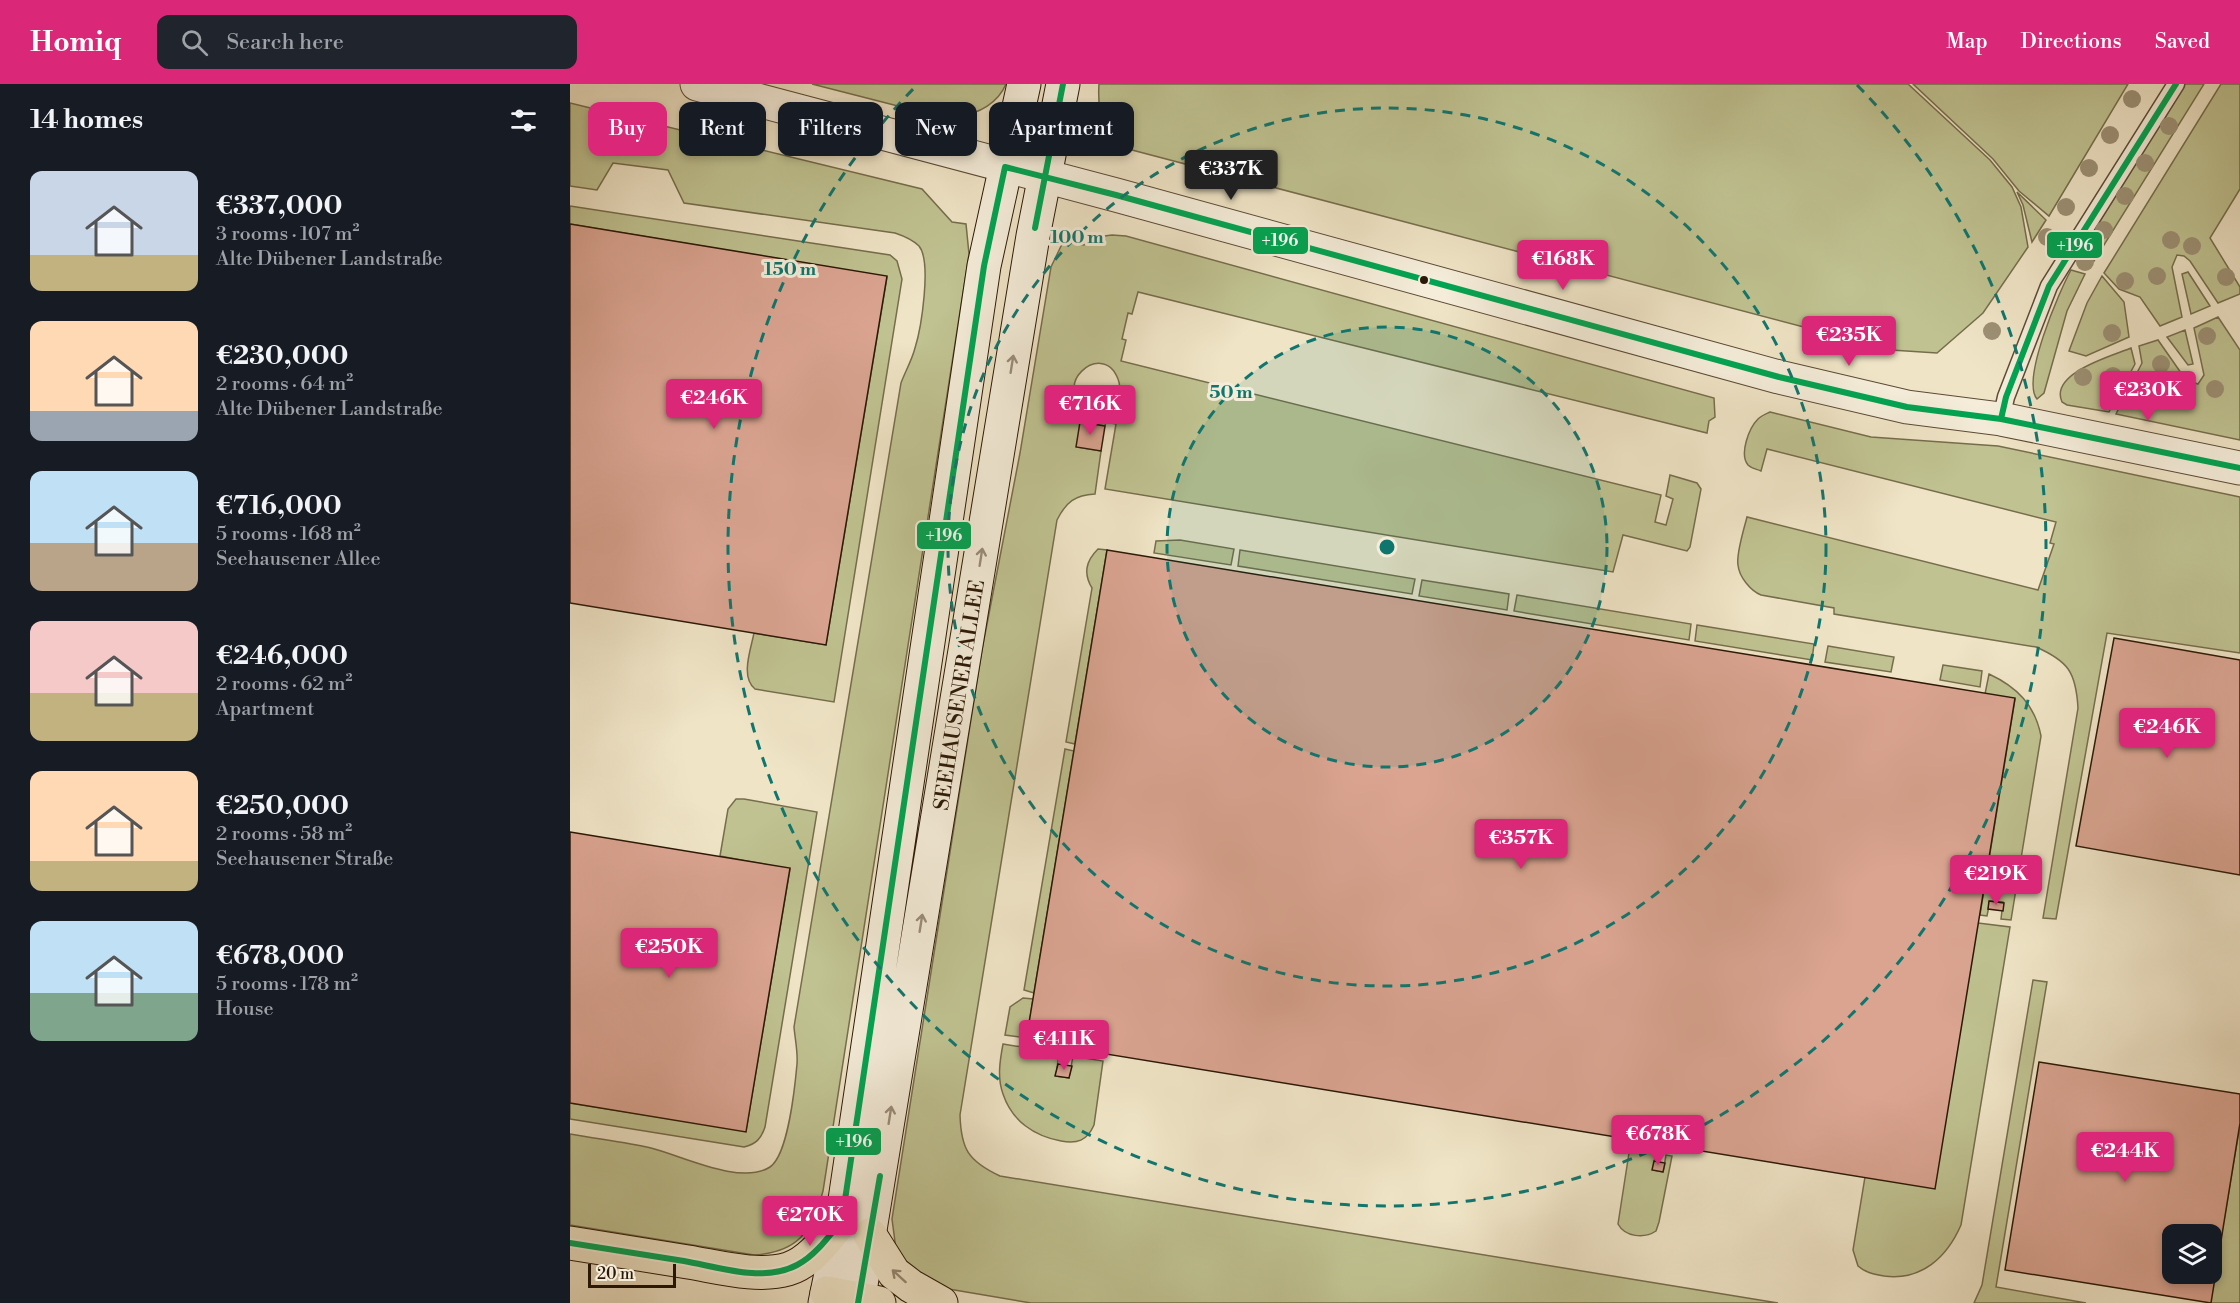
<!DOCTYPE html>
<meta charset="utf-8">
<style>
body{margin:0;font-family:"Libre Bodoni",serif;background:#20242c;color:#f1f3f6;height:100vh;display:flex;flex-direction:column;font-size:22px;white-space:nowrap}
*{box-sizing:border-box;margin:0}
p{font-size:20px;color:#9ea1a6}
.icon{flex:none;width:33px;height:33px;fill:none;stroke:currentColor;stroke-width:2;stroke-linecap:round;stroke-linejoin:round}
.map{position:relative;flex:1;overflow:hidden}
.side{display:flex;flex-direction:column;background:#171b24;width:570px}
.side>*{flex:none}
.guide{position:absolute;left:18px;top:18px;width:570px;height:54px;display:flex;gap:12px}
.tools{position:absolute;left:1592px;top:1140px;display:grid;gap:12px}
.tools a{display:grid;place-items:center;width:60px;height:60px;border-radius:12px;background:#171b24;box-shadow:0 3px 9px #0003;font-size:30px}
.scale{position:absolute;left:18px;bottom:15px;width:88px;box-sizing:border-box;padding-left:6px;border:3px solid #2b1806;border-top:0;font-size:16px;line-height:21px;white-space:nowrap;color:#2b1806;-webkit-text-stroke:4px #f5edda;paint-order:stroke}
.price{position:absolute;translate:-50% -51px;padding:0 14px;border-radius:6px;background:#db2777;color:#fff;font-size:20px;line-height:39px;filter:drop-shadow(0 2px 3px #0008)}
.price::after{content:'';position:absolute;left:50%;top:36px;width:18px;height:14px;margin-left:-9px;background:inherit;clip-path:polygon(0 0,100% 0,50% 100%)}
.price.on{background:#222;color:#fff}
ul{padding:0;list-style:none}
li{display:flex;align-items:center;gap:18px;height:150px;padding:0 30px}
li span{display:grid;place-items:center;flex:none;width:168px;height:120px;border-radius:12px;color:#555}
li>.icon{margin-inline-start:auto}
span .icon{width:72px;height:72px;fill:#fffc;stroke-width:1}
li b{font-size:26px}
h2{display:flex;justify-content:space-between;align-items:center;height:72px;padding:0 30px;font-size:26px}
.pill{padding:0 21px;border-radius:12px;background:#171b24;box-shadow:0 3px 9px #0003;font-size:21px;line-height:54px}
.pill.on{background:#db2777;color:#fff}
header{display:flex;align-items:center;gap:36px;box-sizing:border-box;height:84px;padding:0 30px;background:#db2777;color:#fff}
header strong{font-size:28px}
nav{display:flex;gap:33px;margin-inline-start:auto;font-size:21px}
.search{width:420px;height:54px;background:#20242c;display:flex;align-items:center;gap:15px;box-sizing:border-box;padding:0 21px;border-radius:12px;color:#9ea1a6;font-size:22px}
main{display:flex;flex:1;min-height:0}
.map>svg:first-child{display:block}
.green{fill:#c0c291;stroke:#766d4c;stroke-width:1.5}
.building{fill:#daa491;stroke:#2b1806;stroke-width:1.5;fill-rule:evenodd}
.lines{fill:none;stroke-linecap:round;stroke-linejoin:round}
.service-casing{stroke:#5c4b36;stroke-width:19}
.tertiary-casing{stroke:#5c4b36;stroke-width:35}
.secondary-casing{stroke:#2b1806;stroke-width:35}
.trunk-casing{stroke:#2b1806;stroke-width:35}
.service{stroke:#f5edda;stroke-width:16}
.tertiary{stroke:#f5edda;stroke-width:33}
.secondary{stroke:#f5edda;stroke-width:33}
.trunk{stroke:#efe4c6;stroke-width:33}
.bus-1-casing{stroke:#f5edda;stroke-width:10}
.bus-1{stroke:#00a452;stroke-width:6}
.tree{fill:#9c9074}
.oneway{stroke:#9a8d7b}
.oneway2{stroke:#978870}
.ring{fill:none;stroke:#0f766e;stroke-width:3;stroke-dasharray:10 8}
.bus-dot{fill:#2b1806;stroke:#f5edda;stroke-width:2}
.labels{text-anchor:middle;stroke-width:6;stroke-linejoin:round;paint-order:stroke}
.street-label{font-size:21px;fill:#2b1806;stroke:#f5edda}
.centre{fill:#0f766e;stroke:#f5edda;stroke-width:3}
.ring-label{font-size:18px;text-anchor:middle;font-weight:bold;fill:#0f766e;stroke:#f5edda;stroke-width:6;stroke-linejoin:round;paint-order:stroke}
.line-badge{stroke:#f5edda;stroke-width:2}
.badge-label{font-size:16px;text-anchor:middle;font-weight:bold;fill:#fff}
</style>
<header>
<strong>Homiq</strong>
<div class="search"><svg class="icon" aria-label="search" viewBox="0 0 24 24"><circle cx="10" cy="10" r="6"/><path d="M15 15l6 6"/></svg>Search here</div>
<nav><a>Map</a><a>Directions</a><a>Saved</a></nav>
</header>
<main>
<section class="side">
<h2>14 homes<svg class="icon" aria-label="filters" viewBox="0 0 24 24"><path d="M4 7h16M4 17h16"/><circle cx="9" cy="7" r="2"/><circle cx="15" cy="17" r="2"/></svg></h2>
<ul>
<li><span style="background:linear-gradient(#c9d6e8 70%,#c2b280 0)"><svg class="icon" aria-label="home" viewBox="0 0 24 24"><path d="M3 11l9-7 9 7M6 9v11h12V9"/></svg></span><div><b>€337,000</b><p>3 rooms · 107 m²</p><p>Alte Dübener Landstraße</p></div></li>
<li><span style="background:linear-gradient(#ffd9b3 75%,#9aa5b1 0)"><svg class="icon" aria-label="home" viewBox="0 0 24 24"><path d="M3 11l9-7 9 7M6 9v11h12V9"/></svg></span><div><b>€230,000</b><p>2 rooms · 64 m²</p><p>Alte Dübener Landstraße</p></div></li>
<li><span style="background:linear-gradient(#bfe0f5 60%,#b9a48a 0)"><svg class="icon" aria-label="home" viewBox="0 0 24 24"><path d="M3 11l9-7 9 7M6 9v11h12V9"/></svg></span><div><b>€716,000</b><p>5 rooms · 168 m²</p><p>Seehausener Allee</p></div></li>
<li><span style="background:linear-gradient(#f6c9c9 60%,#c2b280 0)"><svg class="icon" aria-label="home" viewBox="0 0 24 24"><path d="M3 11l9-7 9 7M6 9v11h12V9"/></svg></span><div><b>€246,000</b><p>2 rooms · 62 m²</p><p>Apartment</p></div></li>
<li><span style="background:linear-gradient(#ffd9b3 75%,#c2b280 0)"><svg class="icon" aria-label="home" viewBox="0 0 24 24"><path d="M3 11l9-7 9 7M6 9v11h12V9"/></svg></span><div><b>€250,000</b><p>2 rooms · 58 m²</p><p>Seehausener Straße</p></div></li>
<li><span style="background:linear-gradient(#bfe0f5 60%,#7fa58c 0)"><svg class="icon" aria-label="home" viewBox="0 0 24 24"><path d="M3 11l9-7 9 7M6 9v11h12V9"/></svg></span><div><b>€678,000</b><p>5 rooms · 178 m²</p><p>House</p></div></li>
</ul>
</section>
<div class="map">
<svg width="1670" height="1219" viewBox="0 0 1670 1219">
<rect width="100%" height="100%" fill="#efe4c6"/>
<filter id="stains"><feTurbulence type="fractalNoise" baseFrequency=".00333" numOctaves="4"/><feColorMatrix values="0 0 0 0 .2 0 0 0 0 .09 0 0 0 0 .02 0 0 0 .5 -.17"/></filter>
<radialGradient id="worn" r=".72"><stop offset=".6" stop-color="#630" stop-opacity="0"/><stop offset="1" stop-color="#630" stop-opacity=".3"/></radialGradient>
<path class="green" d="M242,0H436C428,19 409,30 388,32C367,35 344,26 324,21C297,14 269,7 242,0Z
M529,0H1338L1420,76L1442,103L1451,123L1458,163L1413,229L1367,269L1321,266L562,66C533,48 527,33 529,0Z
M1343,0H1558L1479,132L1449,107L1423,75Z
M1615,0H1634L1524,177L1513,164Z
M1651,0H1670V105L1640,154L1670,203V210L1648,219L1620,177L1614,172L1607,171L1602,183L1612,233L1590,242L1570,213L1549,205L1534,189Z
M0,19L352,105L382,138L396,140L399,170L253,1107C242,1148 228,1168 184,1171L0,1141V1050C27,1055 54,1058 81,1064C110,1071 171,1102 200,1083C218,1071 225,1002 227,980C228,968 225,955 224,943L331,299C335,288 342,276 345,264C351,245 362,178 349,162C342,155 334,152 325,149L114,119L98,86L43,79L27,106L0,102Z
M1447,108L1476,136L1462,158L1453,121Z
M0,122L320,171L327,177L332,195L264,618L185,605C170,593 181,565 184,549L256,561L317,193L0,140Z
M542,151L556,152L1144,314L1145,333L1139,337L1137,349L568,208L562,230L558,229L552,255L556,256L551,277L1091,411L1085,438L1096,441L1103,415L1096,412L1100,391L1127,399L1131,405L1120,463L1117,467L1053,451L1043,488L535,405L546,340L536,338L535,342L524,340L527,324C541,322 554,310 548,295C532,253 475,307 523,324L520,340L507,363L531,367L525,410C505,411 496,418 487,436L390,1031C391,1065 398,1077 430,1092L1208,1219H461L355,1201L327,1173L322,1135L412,566L450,369L481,183L493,158L514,161L527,153Z
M1501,186L1515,190L1497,227L1474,309L1467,315C1451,296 1489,208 1501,186Z
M1618,188L1640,222L1621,230L1612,190Z
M1532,192L1554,218L1559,253L1516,272L1499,267L1517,219Z
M1648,233L1670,266V356L1546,330L1572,279L1569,262L1588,256L1616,296L1628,300L1634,291L1624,244Z
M1615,246L1623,280L1618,281L1597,253Z
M1561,264L1565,280L1539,328L1497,321L1492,318C1479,289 1542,272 1561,264Z
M1200,328L1301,353L1428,362L1670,413V569L1537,549L1486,835L1473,834L1508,624C1506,588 1498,577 1466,563L1264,530V524L1191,511C1181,507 1169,493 1168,481C1166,470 1174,445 1177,433L1468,506L1484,460L1480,459L1486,438L1197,365L1191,387C1187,385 1182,385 1178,381C1169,370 1179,344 1188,335C1191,332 1196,330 1200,328Z
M610,456L664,465L661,481L584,469L586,457Z
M528,465L537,466L505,660L496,658L522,504C513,489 516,477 528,465Z
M670,466L845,495L842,510L668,482Z
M852,496L939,510L937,526L849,512Z
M947,511L1121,540L1119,556L944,527Z
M1127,541L1244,560L1242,576L1125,557Z
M1258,562L1324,573L1321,588L1255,578Z
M1373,581L1412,587L1410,603L1370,596Z
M1419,590C1447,603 1465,621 1471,652L1441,836L1431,835L1433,818L1420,817L1417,832L1410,831L1445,615L1415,610Z
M495,665L504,667L464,909L454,906Z
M166,715H174L247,728L195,1043C191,1055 186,1060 174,1063L0,1035V1019L176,1047L220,785L150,772L158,725Z
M1408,839L1440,843L1391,1141C1377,1173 1352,1197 1314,1192C1304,1190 1296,1189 1288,1182L1283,1166L1295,1093Z
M1463,896L1477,898L1426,1203L1516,1219H1404L1412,1201Z
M453,914L463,915L457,954L435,951L440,923Z
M433,960L489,969L486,992L499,994L503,972L533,977L524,1041C517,1057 507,1060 491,1057C464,1052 442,1037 433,1010C427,994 430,976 433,960Z
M1670,1041V1219H1640Z
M1061,1056L1087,1060L1083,1086L1093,1088L1096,1071L1102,1072L1089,1138L1086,1147C1074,1155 1055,1153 1048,1140Z"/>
<path class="building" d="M0,140L317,192L256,561L0,519Z
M510,338L535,342L531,367L506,363Z
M537,466L1445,614L1365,1105L456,957Z
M1544,554L1670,576V791L1506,762Z
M0,748L220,784L176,1048L0,1019Z
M1419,817L1434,819L1433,827L1418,825Z
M1469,978L1670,1010V1039L1641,1219L1435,1186ZM1602,1150H1641V1190H1602Z
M488,980L502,982L499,994L485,992Z
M1084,1077L1095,1079L1093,1088L1082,1086Z"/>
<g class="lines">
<g class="service-casing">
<path id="service" d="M1431,335L1436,313L1479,202L1606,0"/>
</g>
<g class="tertiary-casing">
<path id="tertiary" d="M127,0L546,111L1209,293L1337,323L1431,335L1670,384"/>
</g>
<g class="secondary-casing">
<path id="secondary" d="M255,1219L272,1136L414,182L454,0
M288,1219L463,152L493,0"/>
</g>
<g class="trunk-casing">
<path id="trunk" d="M300,1151L324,1189L341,1202L371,1219
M0,1159C39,1165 79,1172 118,1178C149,1183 187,1194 218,1185C241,1178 257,1154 272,1136
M257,1209L309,1219"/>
</g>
<use href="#service" class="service"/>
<use href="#tertiary" class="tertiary"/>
<use href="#secondary" class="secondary"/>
<use href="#trunk" class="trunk"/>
<g class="bus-1-casing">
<path id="bus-1" d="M465,144L493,0
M1431,335L1436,313L1479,202L1606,0
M0,1159C38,1165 76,1171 114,1177C148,1183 193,1199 227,1181C246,1171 259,1152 272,1136L414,182L435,83L546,111L1209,293L1337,323L1431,335L1670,384
M288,1219L310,1092"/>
</g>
<use href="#bus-1" class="bus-1"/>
</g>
<g class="tree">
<circle cx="1562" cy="15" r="9"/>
<circle cx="1599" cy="42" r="9"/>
<circle cx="1540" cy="51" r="9"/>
<circle cx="1575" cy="79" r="9"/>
<circle cx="1519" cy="84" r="9"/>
<circle cx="1555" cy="112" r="9"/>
<circle cx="1496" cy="123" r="9"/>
<circle cx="1534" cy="146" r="9"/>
<circle cx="1477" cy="153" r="9"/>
<circle cx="1601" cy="156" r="9"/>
<circle cx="1622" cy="162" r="9"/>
<circle cx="1515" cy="178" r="9"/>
<circle cx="1587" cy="192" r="9"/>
<circle cx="1656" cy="193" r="9"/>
<circle cx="1555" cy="197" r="9"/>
<circle cx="1422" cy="247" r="9"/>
<circle cx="1542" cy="249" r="9"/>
<circle cx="1637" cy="252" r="9"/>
<circle cx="1591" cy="280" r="9"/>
<circle cx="1543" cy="292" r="9"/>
<circle cx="1513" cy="293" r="9"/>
<circle cx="1645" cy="305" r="9"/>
<circle cx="1613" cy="310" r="9"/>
</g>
<defs><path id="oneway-shaft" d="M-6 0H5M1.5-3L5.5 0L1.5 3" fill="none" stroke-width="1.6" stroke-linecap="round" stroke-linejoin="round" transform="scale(1.5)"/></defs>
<g class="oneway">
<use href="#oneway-shaft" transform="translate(442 280) rotate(-81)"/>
<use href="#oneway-shaft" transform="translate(411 473) rotate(-81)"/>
<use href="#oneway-shaft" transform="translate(351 839) rotate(-81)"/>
<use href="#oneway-shaft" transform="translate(320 1031) rotate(-81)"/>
</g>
<use class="oneway2" href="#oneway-shaft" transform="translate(329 1192) rotate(-138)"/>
<circle cx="817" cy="463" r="220" fill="#0f766e" fill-opacity=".12"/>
<g class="ring">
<circle cx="817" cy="463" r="220"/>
<circle cx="817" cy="463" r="439"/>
<path d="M1287 1A659 659 0 1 1 347 1"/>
</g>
<circle class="bus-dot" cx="854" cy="196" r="5"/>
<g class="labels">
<g class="street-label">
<text transform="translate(389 611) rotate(-81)" y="7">SEEHAUSENER ALLEE</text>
</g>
</g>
<circle cx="817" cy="463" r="9" class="centre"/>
<g class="ring-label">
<text x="507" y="159">100 m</text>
<text x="220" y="191">150 m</text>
<text x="661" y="314">50 m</text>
</g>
<g class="line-badge">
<rect x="682" y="142" width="57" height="29" rx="6" fill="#00a452"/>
<rect x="1476" y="147" width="57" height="28" rx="6" fill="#00a452"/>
<rect x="346" y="437" width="56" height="29" rx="6" fill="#00a452"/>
<rect x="255" y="1043" width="57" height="29" rx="6" fill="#00a452"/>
</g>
<g class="badge-label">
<text x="710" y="162">+196</text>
<text x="1505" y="167">+196</text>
<text x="374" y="457">+196</text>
<text x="284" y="1063">+196</text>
</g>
<rect width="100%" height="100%" filter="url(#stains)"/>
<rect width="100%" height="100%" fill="url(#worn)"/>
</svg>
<div class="tools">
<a><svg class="icon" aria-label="layers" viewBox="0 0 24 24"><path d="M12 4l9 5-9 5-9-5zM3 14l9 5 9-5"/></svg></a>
</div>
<div class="scale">20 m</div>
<b class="price on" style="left:661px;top:117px">€337K</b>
<b class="price" style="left:993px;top:207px">€168K</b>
<b class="price" style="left:1279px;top:283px">€235K</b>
<b class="price" style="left:1578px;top:338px">€230K</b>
<b class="price" style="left:144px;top:346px">€246K</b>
<b class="price" style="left:520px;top:352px">€716K</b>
<b class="price" style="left:1597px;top:675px">€246K</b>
<b class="price" style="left:951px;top:786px">€357K</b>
<b class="price" style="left:1426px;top:822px">€219K</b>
<b class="price" style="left:99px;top:895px">€250K</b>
<b class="price" style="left:494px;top:987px">€411K</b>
<b class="price" style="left:1088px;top:1082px">€678K</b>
<b class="price" style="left:1555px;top:1099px">€244K</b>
<b class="price" style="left:240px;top:1163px">€270K</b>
<div class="guide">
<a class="pill on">Buy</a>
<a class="pill">Rent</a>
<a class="pill">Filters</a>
<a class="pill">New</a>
<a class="pill">Apartment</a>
</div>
</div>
</main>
